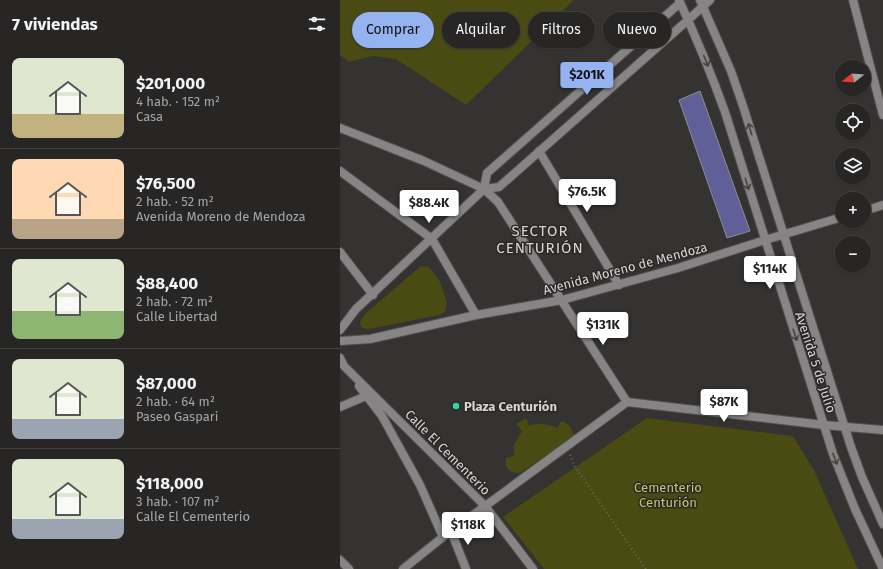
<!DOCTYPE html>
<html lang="es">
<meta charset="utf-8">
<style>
body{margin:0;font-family:"Fira Sans",sans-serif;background:#333232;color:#f1f3f6;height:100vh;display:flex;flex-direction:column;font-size:15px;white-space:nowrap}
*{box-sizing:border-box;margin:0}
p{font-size:13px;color:#a4a5a7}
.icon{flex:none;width:22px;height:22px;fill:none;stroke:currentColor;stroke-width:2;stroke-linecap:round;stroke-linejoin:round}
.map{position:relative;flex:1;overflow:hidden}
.sheet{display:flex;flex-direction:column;background:#272625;width:340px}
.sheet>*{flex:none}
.top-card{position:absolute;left:12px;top:12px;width:380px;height:36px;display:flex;gap:8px}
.needle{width:26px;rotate:253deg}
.buttons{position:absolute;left:495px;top:60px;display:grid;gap:8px}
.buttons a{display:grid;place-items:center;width:36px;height:36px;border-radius:50%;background:#272625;box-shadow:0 1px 3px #0004,0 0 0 1px #434342;font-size:20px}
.price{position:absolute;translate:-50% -34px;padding:0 9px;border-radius:4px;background:#fff;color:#222;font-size:13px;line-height:26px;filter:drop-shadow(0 1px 2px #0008)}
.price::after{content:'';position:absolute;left:50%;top:24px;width:12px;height:9px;margin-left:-6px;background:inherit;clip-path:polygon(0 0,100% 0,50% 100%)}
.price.active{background:#95b2f1;color:#111}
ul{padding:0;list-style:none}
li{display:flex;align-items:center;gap:12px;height:100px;padding:0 12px}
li+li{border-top:1px solid #434342}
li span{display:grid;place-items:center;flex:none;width:112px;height:80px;border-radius:8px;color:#555}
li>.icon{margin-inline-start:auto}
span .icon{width:48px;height:48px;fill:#fffc;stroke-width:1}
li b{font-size:17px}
h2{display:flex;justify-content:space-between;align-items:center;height:48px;padding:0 12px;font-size:17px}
.chip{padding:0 14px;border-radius:18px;background:#272625;box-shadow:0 1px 3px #0004,0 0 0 1px #434342;font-size:14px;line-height:36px}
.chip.active{background:#95b2f1;color:#111}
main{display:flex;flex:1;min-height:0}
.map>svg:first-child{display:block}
.green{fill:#494b12}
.building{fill:#606099;stroke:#8d8d90}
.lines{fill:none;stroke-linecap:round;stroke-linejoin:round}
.minor-casing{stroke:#51504e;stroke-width:10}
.tertiary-casing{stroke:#51504e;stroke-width:10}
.path{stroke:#6b6a69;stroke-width:2;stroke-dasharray:1 3;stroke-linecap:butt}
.minor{stroke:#868484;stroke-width:8}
.tertiary{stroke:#868484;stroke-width:8}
.oneway{stroke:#464443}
.poi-dot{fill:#33d4a8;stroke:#2a2927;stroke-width:1.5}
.labels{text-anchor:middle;stroke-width:3;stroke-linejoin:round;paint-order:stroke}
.street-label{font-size:13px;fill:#d6d5d4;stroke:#2a2927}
.poi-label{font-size:13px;font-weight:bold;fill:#d6d5d4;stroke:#2a2927;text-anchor:start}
.park-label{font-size:13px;fill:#c1c667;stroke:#2a2927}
.quarter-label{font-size:15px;letter-spacing:1px;fill:#d6d5d4;stroke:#2a2927}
</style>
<main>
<section class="sheet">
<h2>7 viviendas<svg class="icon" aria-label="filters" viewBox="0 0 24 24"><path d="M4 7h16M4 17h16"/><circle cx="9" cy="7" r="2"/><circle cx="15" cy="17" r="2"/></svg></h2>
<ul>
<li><span style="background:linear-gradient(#dfe7d0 70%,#c2b280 0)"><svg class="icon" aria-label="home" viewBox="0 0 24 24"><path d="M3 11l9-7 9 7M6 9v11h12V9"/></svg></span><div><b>$201,000</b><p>4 hab. · 152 m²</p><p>Casa</p></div></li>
<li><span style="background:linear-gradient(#ffd9b3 75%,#b9a48a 0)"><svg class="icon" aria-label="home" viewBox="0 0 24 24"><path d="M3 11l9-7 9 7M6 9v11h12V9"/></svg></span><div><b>$76,500</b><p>2 hab. · 52 m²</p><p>Avenida Moreno de Mendoza</p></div></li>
<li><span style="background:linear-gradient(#dfe7d0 65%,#8fb573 0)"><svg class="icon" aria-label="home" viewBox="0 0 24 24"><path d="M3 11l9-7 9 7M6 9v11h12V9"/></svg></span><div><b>$88,400</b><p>2 hab. · 72 m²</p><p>Calle Libertad</p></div></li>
<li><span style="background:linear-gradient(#dfe7d0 75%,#9aa5b1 0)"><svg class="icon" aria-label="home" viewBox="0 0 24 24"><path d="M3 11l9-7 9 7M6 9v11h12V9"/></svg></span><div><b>$87,000</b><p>2 hab. · 64 m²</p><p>Paseo Gaspari</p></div></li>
<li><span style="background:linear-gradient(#dfe7d0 75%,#9aa5b1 0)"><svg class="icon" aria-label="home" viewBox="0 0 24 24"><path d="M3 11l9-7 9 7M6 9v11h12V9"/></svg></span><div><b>$118,000</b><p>3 hab. · 107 m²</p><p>Calle El Cementerio</p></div></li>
</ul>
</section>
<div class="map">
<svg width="543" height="569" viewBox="0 0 543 569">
<rect width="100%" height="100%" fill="#343331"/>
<path class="green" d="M0,0H234L126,105L56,59L33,56L9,62L0,55Z
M81,266L88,267L92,270L100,282L107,302L105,312L99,315L40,327L27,329L21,327L20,321L25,314Z
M186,418L189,426C198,422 208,424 217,428L221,421C230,423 231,428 234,436L180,473C170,474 164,468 166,458L174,456V445L182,431L176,424Z
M307,418L453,436L474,470L518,569H204L163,517Z"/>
<path class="building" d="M360,91L410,231L387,238L339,100Z"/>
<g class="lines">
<g class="minor-casing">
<path id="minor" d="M513,0L543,115
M0,128L84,161L144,189L158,202L287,402
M199,151L279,285
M0,171L92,239L136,315
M144,189L147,173L340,3
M144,189L159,187L348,20
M524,211L543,205
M0,252L33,295
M0,330L16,309L144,189
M0,341L30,339L136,315L222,300L338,268L425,240L502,217
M0,358L4,366L145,506L193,569
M19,386L42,416L80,485L103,537
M287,402L484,425L543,430
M0,407L26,396
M111,531L126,569
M0,560L9,569
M63,569L103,537L287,402"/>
</g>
<g class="tertiary-casing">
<path id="tertiary" d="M339,0C356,37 371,73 385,112L493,454L515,509L543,569
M360,0L391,71L403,106L511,447L522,477L543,524
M348,20L370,0"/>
</g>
<path class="path" d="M230,455L235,467L306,569"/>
<use href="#minor" class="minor"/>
<use href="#tertiary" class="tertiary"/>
</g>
<defs><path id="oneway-shaft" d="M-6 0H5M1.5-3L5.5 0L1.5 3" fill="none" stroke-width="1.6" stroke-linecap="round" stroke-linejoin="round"/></defs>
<g class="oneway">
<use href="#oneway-shaft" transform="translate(366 61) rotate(68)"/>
<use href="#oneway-shaft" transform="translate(410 129) rotate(-107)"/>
<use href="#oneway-shaft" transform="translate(407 184) rotate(73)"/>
<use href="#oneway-shaft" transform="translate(455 335) rotate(72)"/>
<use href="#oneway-shaft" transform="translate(495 459) rotate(69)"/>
</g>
<circle class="poi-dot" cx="116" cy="406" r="4"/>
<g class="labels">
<g class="street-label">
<text transform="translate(285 268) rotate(-15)" y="5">Avenida Moreno de Mendoza</text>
<text transform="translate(476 362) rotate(72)" y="5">Avenida 5 de Julio</text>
<text transform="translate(108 452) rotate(45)" y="5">Calle El Cementerio</text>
</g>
<g class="poi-label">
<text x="124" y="411">Plaza Centurión</text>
</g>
<g class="park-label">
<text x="328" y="492">Cementerio<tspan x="328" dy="15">Centurión</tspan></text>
</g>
<g class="quarter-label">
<text x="200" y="236">SECTOR<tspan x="200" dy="17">CENTURIÓN</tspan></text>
</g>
</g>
</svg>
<div class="buttons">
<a><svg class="needle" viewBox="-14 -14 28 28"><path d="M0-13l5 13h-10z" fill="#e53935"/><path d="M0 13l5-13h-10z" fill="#a4a5a7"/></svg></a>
<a><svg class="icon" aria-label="locate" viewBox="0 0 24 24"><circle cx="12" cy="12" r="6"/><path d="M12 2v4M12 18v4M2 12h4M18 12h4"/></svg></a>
<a><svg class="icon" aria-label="layers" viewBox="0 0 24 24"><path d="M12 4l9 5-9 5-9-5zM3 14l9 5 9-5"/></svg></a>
<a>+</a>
<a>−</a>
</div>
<b class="price active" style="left:247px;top:96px">$201K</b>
<b class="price" style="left:247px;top:213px">$76.5K</b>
<b class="price" style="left:89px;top:224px">$88.4K</b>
<b class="price" style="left:430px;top:290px">$114K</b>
<b class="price" style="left:263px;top:346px">$131K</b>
<b class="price" style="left:384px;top:423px">$87K</b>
<b class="price" style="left:128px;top:546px">$118K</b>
<div class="top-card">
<a class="chip active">Comprar</a>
<a class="chip">Alquilar</a>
<a class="chip">Filtros</a>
<a class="chip">Nuevo</a>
</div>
</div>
</main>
